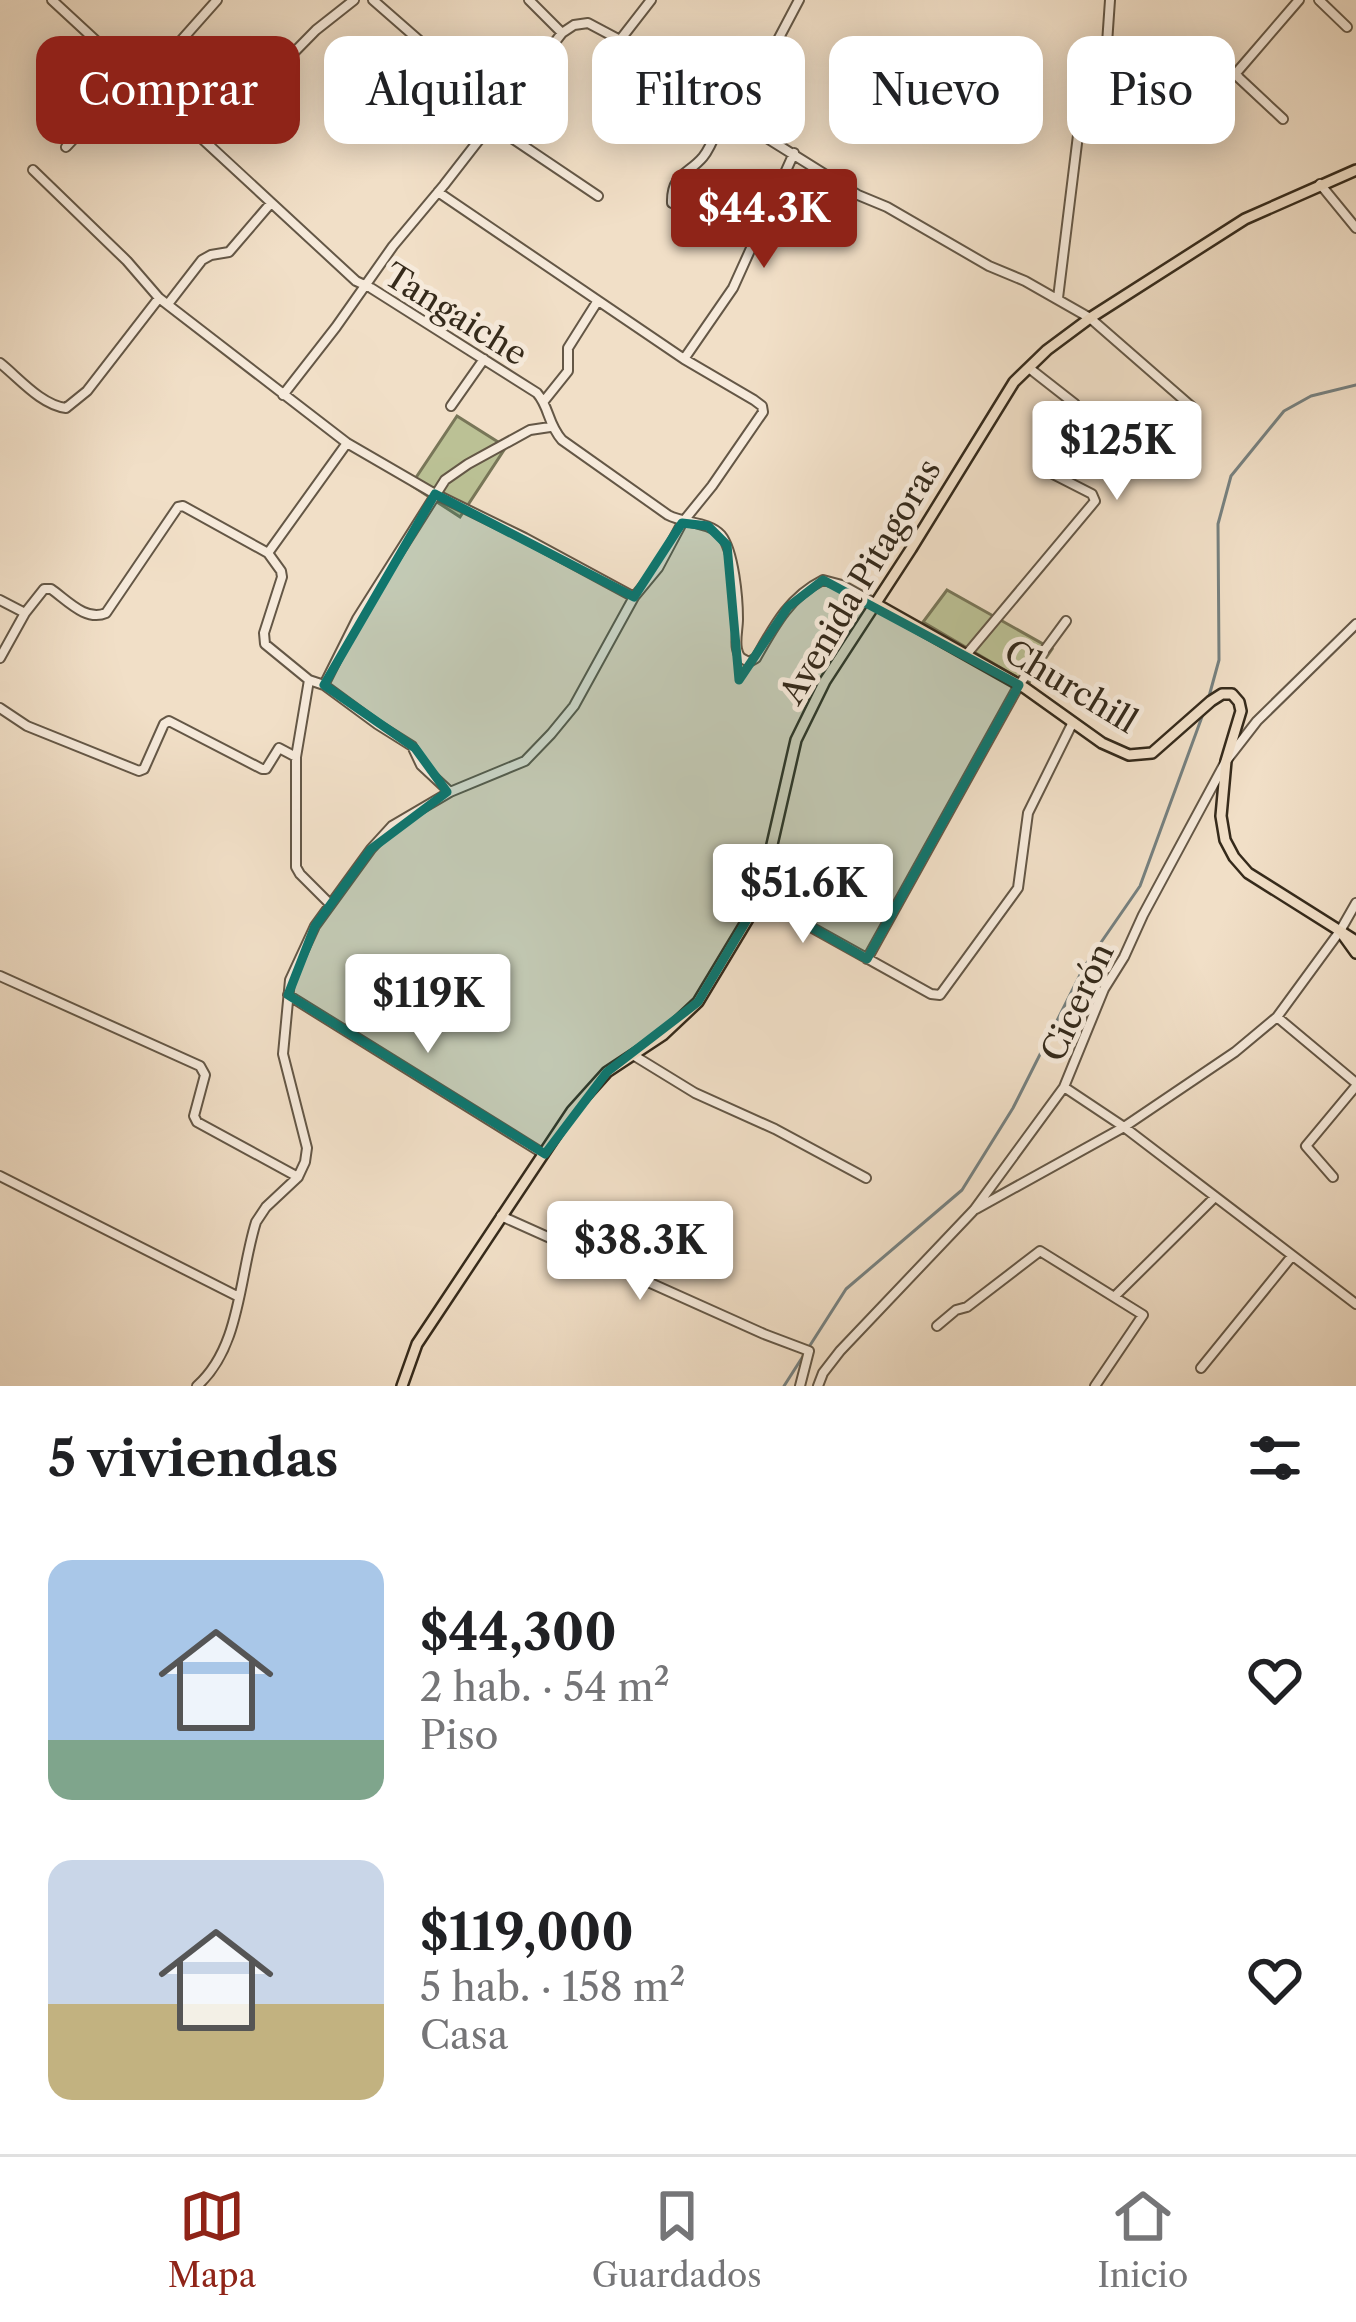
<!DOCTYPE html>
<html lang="es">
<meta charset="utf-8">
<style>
body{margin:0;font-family:"Libre Caslon Text",serif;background:#f2f2f2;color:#202124;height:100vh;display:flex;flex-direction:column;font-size:45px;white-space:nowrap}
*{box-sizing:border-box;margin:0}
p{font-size:39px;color:#757577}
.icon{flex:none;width:66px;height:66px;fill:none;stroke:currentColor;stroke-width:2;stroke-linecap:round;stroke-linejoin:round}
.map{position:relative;height:1386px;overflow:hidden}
.panel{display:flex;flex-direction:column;background:#fff;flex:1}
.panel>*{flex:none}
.top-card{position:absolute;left:36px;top:36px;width:1284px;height:108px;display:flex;gap:24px}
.price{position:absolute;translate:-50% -102px;padding:0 27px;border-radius:12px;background:#fff;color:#222;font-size:39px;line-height:78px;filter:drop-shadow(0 3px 6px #0008)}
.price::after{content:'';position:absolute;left:50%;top:72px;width:36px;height:27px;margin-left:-18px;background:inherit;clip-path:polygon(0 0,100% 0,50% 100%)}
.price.active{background:#8f2418;color:#fff}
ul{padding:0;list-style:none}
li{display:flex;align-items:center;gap:36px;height:300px;padding:0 48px}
li span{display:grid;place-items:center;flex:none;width:336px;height:240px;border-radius:24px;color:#555}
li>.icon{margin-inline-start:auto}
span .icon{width:144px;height:144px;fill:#fffc;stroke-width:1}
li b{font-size:51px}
h2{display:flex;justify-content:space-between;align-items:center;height:144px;padding:0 48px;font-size:51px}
.pill{padding:0 42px;border-radius:24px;background:#fff;box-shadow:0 6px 30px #0003;font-size:42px;line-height:108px}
.pill.active{background:#8f2418;color:#fff}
.dock{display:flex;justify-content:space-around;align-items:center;height:168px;border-top:3px solid #e0e0e0;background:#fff;font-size:33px;color:#757577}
.dock a{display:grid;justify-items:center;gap:6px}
.dock .active{color:#8f2418}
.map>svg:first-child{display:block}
.green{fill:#bbc195;stroke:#787658;stroke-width:3}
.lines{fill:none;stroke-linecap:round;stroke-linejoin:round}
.stream{stroke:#76807f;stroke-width:3}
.minor-casing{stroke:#645746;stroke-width:12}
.major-casing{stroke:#352a1b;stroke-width:14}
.minor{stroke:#f6eadb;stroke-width:8}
.major{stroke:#f1dfc7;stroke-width:9}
.marked{fill:#0f766e;fill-opacity:0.2;stroke:#0f766e;stroke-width:9;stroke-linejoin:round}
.labels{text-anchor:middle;stroke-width:10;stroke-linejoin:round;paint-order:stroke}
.street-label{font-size:33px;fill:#352a1b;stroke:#f6eadb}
</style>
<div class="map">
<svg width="1356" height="1386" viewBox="0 0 1356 1386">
<rect width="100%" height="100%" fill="#f1dfc7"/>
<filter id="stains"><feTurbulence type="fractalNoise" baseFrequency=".00167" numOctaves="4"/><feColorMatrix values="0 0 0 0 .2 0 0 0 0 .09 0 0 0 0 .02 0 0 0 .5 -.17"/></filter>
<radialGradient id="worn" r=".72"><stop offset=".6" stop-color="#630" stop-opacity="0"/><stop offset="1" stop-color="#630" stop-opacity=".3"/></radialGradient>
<path class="green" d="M457,416L506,447L460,517L411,485Z
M947,590L1052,649L1028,684L923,622Z"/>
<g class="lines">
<path class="stream" d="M1208,700L1219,660L1218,524L1231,476L1284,411L1311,396L1356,385
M784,1386L846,1289L962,1190L1013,1108L1084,967L1140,886L1203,714"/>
<g class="minor-casing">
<path id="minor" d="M52,0L356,281L371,288L537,393C550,408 547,423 562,440L668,515C685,524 708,521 721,535C734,551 738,599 738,619C738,628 735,640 737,649C739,658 741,658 749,662L756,658C774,626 789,597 823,580L842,585L876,604
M373,0L429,49V73L491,124L598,196
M529,0L562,33
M1319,0L1347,27
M620,40L651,0
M139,82L178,44L217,0
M1283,119L1238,77L1237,72L1299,0
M740,121L771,85V53L799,0
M199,136L233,101L261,86L316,30L354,0
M66,147L133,76
M33,170L127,261L159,298
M1320,184L1356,228
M692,211L672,203C671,174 689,174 703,157C713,145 718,125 725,112
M1058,298L1079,127L1104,87L1110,0
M168,304L202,260L211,255L229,252L271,203
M684,359L733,288L794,153
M0,363C19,378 41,405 66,408L87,391L159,298L347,443L435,494L525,538L634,597
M283,395L336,327L393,246L444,185L562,33L574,25L588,23L620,40L687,88L858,195L887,207L989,266L1025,281L1090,318L1192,407
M544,401L568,371V348L597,302
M451,406L484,359
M268,553L347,443
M0,600L25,613
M966,655L1095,501L1092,494L1043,469L1046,450L1075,408V404L1029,368
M0,658L25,613L44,589H51C67,600 86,622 106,613L178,507L183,506L268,553L281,571L282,577L264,633L265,644L309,680L296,757V867L300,874L330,904
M309,680L324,685L357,619L445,480L468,464L530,430L550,427
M324,685L377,724L412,746L421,765L450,792
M0,708L27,726L139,771L144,769L164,724L169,721L262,769H266L279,748L296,757
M757,897L931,994L940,995L1018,888L1028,813L1073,722
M867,959L1019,685L1066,621
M0,976L200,1066L205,1075L194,1116L197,1122L298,1177L305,1162L307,1148L283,1054L290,980L315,926L371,849L392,826L450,792L525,761L551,734L574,706L634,597L658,568L682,523L712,486L763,412L762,406L754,400L684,359L438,192
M288,995L544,1154
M1277,1017L1356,1083
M633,1055L695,1093L775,1129L866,1178
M1064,1087L1124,1127L1356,1304
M0,1176L237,1296
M1333,1177L1306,1146L1356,1086
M976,1209L1124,1127L1235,1052L1277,1017L1340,931L1356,903
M501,1216L764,1334L809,1351L800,1386
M1114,1297L1215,1197
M937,1326L956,1310L967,1307L1040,1251L1143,1315L1095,1386
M1201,1368L1292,1256
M197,1386C241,1347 239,1276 256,1222L266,1207L298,1177
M818,1386L823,1373L840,1351L974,1210L1064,1087L1104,989L1124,957L1143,915L1226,761L1257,721L1356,624"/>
</g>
<g class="major-casing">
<path id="major" d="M876,604L1025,688L1102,743L1129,755L1152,753L1211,701L1222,694H1232L1239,702L1241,711L1226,761L1221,816L1225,840L1234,857L1248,873L1356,941
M1343,935L1356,953
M402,1386L417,1344L572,1111L607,1072L663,1035L698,1002L754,909L768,862L796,740L825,681L911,549L1014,382L1047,350L1090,318L1245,219L1356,170"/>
</g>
<use href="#minor" class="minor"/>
<use href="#major" class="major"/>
</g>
<path class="marked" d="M435,494L634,597L682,523L708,526L727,545L739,680L788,607L823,580L1019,685L867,959L760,898L698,1002L607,1072L545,1154L288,995L315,926L371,849L447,792L415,748L324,685Z"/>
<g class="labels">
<g class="street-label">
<text transform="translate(456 314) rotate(32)" y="12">Tangaiche</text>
<text transform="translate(860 581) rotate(-59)" y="12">Avenida Pitagoras</text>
<text transform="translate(1071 686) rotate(31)" y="12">Churchill</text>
<text transform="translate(1077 1002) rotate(-65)" y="12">Cicerón</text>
</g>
</g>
<rect width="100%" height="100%" filter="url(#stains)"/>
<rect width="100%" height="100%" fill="url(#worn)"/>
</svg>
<b class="price active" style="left:764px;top:271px">$44.3K</b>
<b class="price" style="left:1117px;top:503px">$125K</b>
<b class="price" style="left:803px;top:946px">$51.6K</b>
<b class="price" style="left:428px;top:1056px">$119K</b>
<b class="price" style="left:640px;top:1303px">$38.3K</b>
<div class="top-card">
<a class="pill active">Comprar</a>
<a class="pill">Alquilar</a>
<a class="pill">Filtros</a>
<a class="pill">Nuevo</a>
<a class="pill">Piso</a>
</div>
</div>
<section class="panel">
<h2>5 viviendas<svg class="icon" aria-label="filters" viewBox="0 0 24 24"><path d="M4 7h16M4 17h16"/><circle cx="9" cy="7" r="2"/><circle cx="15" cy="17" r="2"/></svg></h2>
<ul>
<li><span style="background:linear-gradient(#a9c7e8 75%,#7fa58c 0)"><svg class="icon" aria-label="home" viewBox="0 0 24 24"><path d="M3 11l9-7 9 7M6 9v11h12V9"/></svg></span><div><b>$44,300</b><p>2 hab. · 54 m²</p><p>Piso</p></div><svg class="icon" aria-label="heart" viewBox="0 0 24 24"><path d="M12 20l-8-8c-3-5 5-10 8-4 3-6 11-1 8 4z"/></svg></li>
<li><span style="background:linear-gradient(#c9d6e8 60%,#c2b280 0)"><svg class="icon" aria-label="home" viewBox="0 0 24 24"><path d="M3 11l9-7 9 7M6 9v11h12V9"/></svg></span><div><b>$119,000</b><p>5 hab. · 158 m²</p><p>Casa</p></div><svg class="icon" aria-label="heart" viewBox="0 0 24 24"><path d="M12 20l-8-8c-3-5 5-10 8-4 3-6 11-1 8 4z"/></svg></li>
</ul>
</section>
<nav class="dock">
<a class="active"><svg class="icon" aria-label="map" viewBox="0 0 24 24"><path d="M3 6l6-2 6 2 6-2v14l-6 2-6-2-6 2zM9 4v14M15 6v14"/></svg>Mapa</a>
<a><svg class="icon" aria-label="saved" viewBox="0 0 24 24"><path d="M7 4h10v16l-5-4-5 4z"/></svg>Guardados</a>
<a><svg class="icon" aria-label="home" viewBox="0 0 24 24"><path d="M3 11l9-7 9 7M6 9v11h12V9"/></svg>Inicio</a>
</nav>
